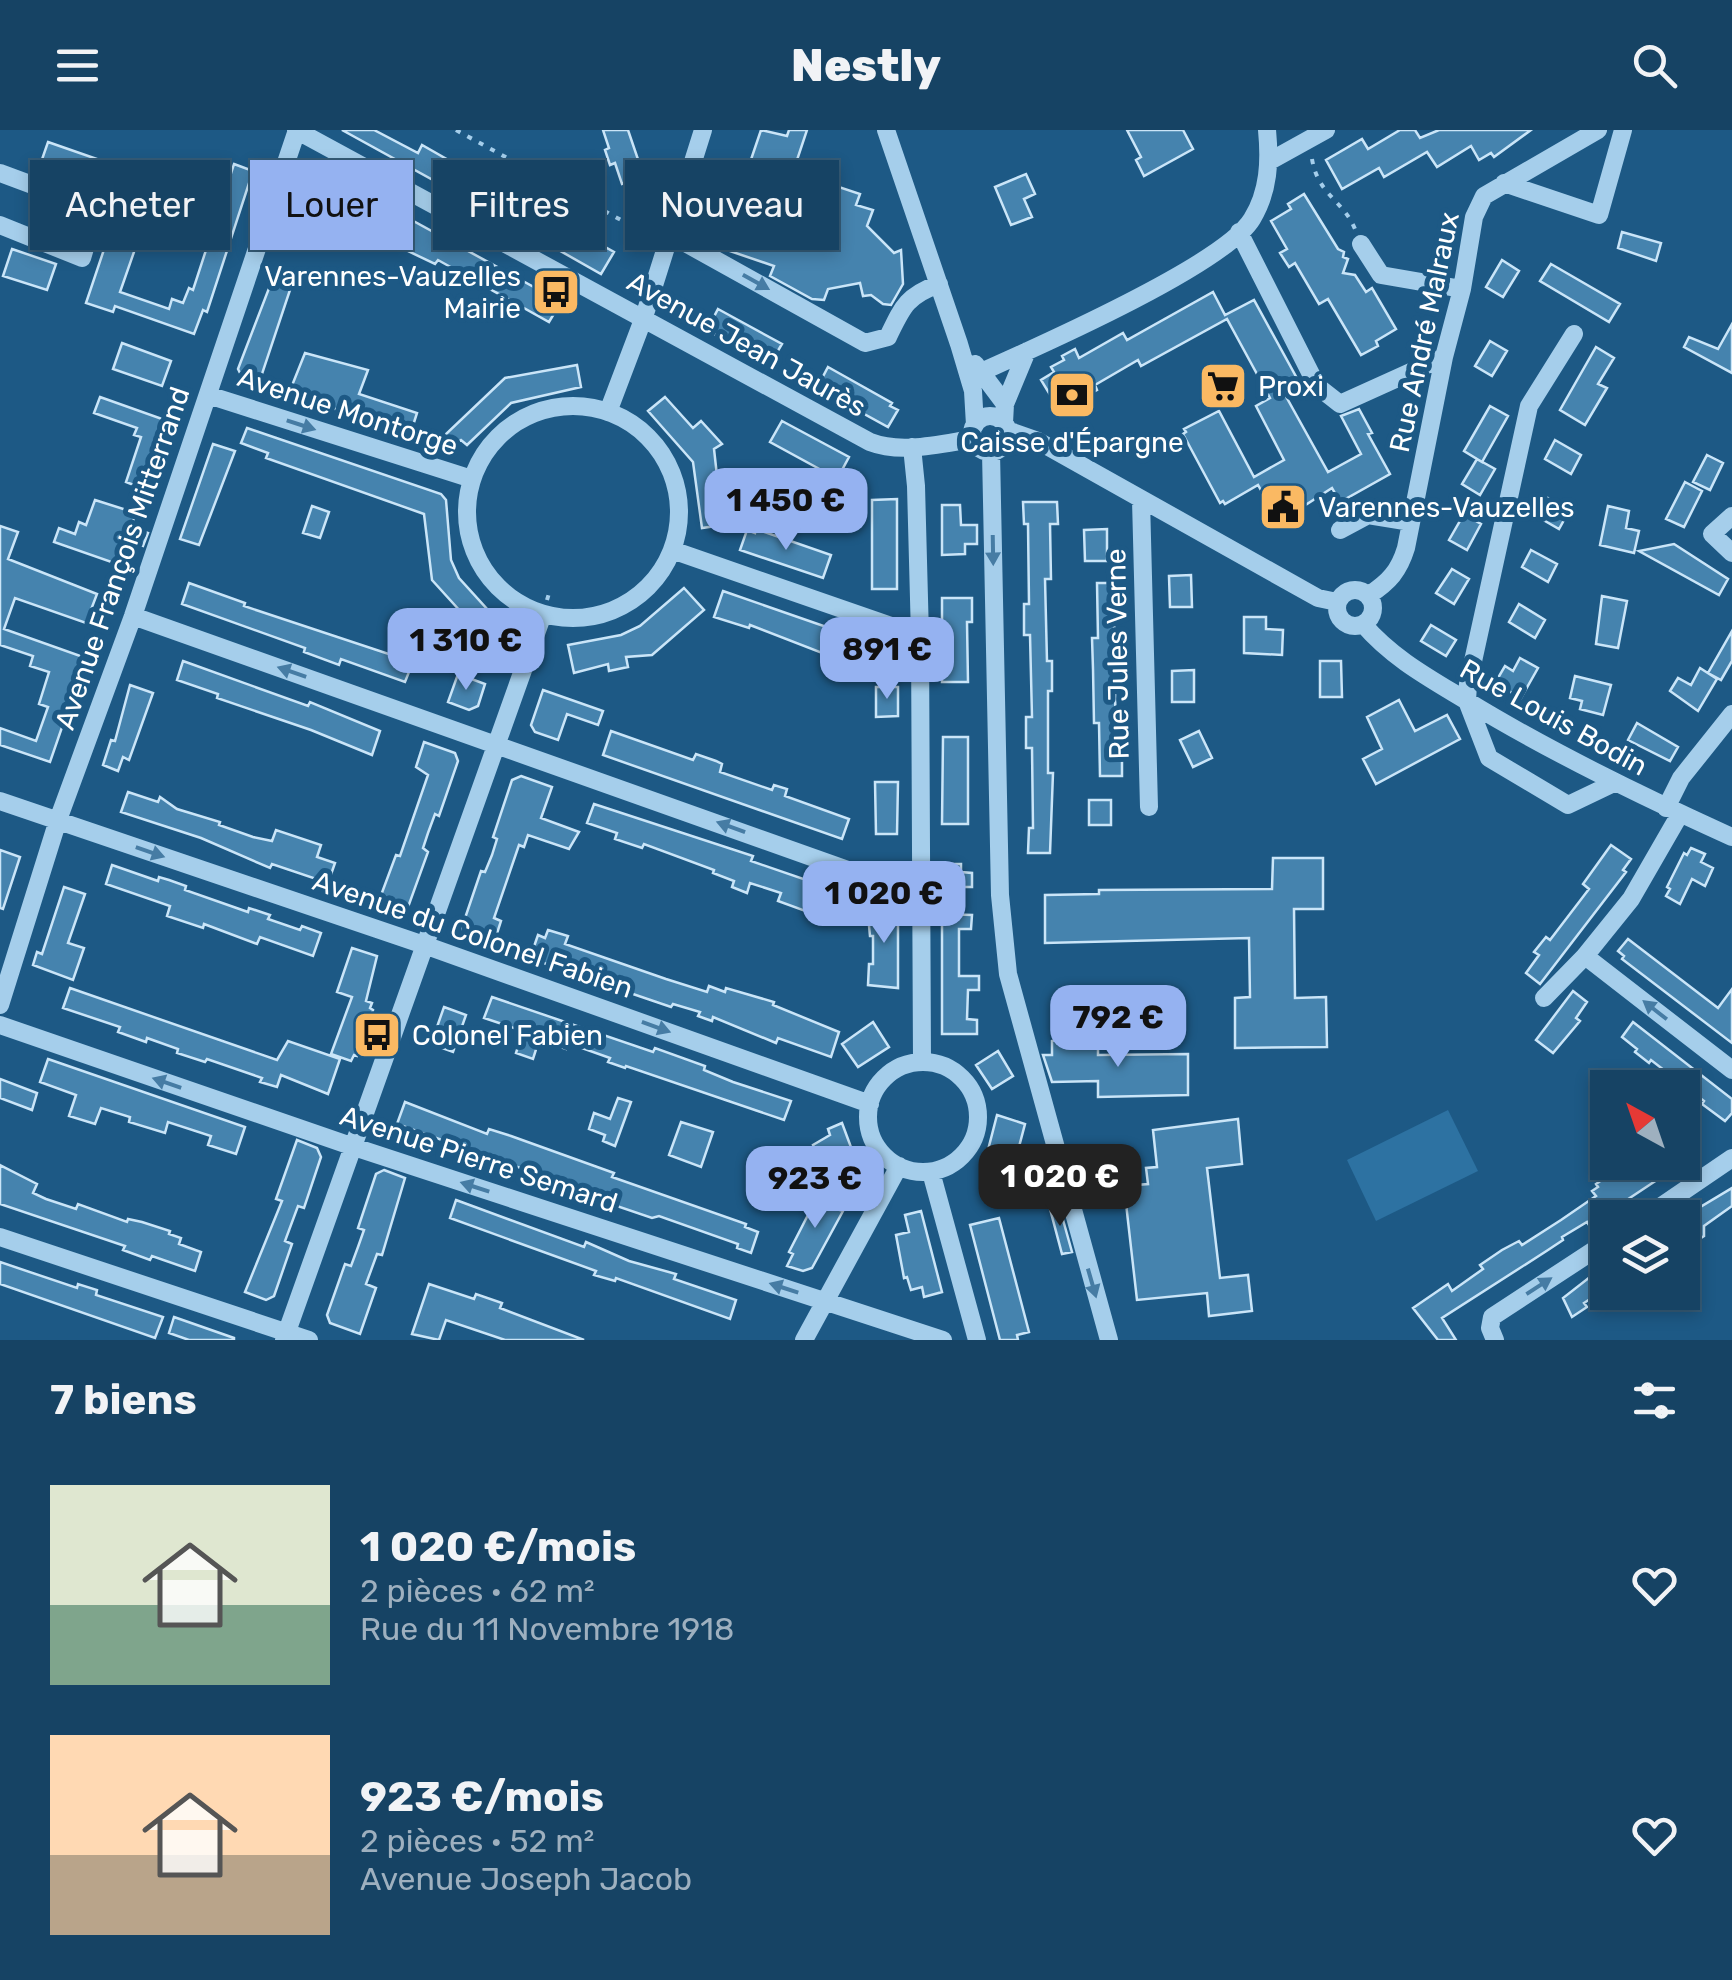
<!DOCTYPE html>
<html lang="fr">
<meta charset="utf-8">
<style>
body{margin:0;font-family:Rubik,sans-serif;background:#1f4a6a;color:#f1f3f6;height:100vh;display:flex;flex-direction:column;font-size:38px;white-space:nowrap}
*{box-sizing:border-box;margin:0}
p{font-size:32px;color:#9eb0bf}
.icon{flex:none;width:55px;height:55px;fill:none;stroke:currentColor;stroke-width:2;stroke-linecap:round;stroke-linejoin:round}
.map{position:relative;height:1210px;overflow:hidden}
.details{display:flex;flex-direction:column;background:#164364;flex:1}
.details>*{flex:none}
.banner{position:absolute;left:30px;top:30px;width:1000px;height:90px;display:flex;gap:20px}
.needle{width:65px;rotate:320deg}
.fabs{position:absolute;left:1590px;top:940px;display:grid;gap:20px}
.fabs a{display:grid;place-items:center;width:110px;height:110px;border-radius:0px;background:#164364;box-shadow:0 5px 15px #0003,0 0 0 2px #355c78;font-size:50px}
.price{position:absolute;translate:-50% -85px;padding:0 22px;border-radius:20px;background:#95b2f1;color:#111;font-size:32px;line-height:65px;filter:drop-shadow(0 2px 5px #0008)}
.price::after{content:'';position:absolute;left:50%;top:60px;width:30px;height:22px;margin-left:-15px;background:inherit;clip-path:polygon(0 0,100% 0,50% 100%)}
.price.on{background:#222;color:#fff}
ul{padding:0;list-style:none}
li{display:flex;align-items:center;gap:30px;height:250px;padding:0 50px}
li span{display:grid;place-items:center;flex:none;width:280px;height:200px;border-radius:0px;color:#555}
li>.icon{margin-inline-start:auto}
span .icon{width:120px;height:120px;fill:#fffc;stroke-width:1}
li b{font-size:42px}
h2{display:flex;justify-content:space-between;align-items:center;height:120px;padding:0 50px;font-size:42px}
.chip{padding:0 35px;border-radius:0px;background:#164364;box-shadow:0 5px 15px #0003,0 0 0 2px #355c78;font-size:35px;line-height:90px}
.chip.on{background:#95b2f1;color:#111}
header{display:flex;justify-content:space-between;align-items:center;height:130px;padding:0 50px;background:#164364;font-size:45px;font-weight:800}
.map>svg:first-child{display:block}
.green{fill:#2d72a2}
.building{fill:#4583ae;stroke:#cae5f8;stroke-width:2.5}
.lines{fill:none;stroke-linecap:round;stroke-linejoin:round}
.path{stroke:#a5ceeb;stroke-width:4;stroke-dasharray:5 8;stroke-linecap:butt}
.minor{stroke:#a5ceeb;stroke-width:18}
.oneway{fill:#467ca4}
.labels{text-anchor:middle;stroke-width:10;stroke-linejoin:round;paint-order:stroke}
.poi-label{font-size:28px;fill:#fff;stroke:#1d5985;text-anchor:start}
.street-label{font-size:28px;fill:#fff;stroke:#1d5985}
</style>
<header><svg class="icon" aria-label="menu" viewBox="0 0 24 24"><path d="M4 6h16M4 12h16M4 18h16"/></svg>Nestly<svg class="icon" aria-label="search" viewBox="0 0 24 24"><circle cx="10" cy="10" r="6"/><path d="M15 15l6 6"/></svg></header>
<div class="map">
<svg width="1732" height="1210" viewBox="0 0 1732 1210">
<rect width="100%" height="100%" fill="#1d5985"/>
<path class="green" d="M1448,980L1478,1041L1376,1091L1347,1030Z"/>
<path class="building" d="M342,0H374L418,23L422,15L485,51L473,72Z
M603,0H628L644,47L622,54L615,33L610,35L605,20L609,18Z
M761,0L787,6L789,0H807L790,51L821,61L824,52L860,64L856,75L873,80L867,96L894,123L901,120L903,154L891,175L883,174L871,165L863,166L860,153L828,159L824,170L812,169L770,146L774,136L721,118Z
M1127,0H1183L1193,19L1144,46L1136,30L1141,27Z
M1400,0H1415L1420,8L1439,0H1531L1494,27L1491,23L1479,30L1471,16L1437,37L1427,22L1384,47L1379,38L1342,59L1326,30L1362,9L1368,19Z
M48,12L140,44L130,72L38,41Z
M234,34L253,41L207,182L203,180L194,204L115,176L113,182L86,173L121,69L149,79L120,162L169,179L172,169L183,173L189,158L193,160Z
M315,37L561,172L549,192L438,130L435,134L385,110L361,96L363,93L314,68L317,63L302,55L307,39Z
M1026,44L1035,64L1024,69L1032,87L1011,95L995,57Z
M1304,64L1338,119L1344,122L1343,127L1348,129L1343,143L1355,145L1366,162L1372,158L1396,199L1376,211L1378,216L1361,225L1328,169L1319,174L1295,133L1289,137L1280,123L1287,119L1271,91L1291,79L1288,74Z
M537,79L614,122L601,144L525,101Z
M1622,102L1661,113L1656,131L1618,118Z
M12,119L56,134L47,160L3,146Z
M1502,130L1519,141L1503,167L1486,157Z
M1551,134L1620,174L1609,192L1540,151Z
M271,153L290,160L259,253L242,247L238,239Z
M1213,162L1225,185L1254,170L1299,252L1283,261L1328,342L1361,324L1341,286L1359,279L1372,303L1368,304L1390,344L1340,372L1332,358L1279,392L1258,355L1225,374L1223,371L1220,373L1183,304L1186,302L1184,299L1219,281L1254,347L1284,330L1256,276L1270,268L1227,189L1141,236L1138,230L1095,255L1097,260L1067,277L1060,263L1052,268L1041,250L1054,242L1051,237L1064,230L1062,226L1075,219L1079,228L1123,203L1127,210Z
M718,179L782,214L770,234L707,200Z
M1732,194V243L1684,217L1689,207L1718,219Z
M1490,211L1507,221L1492,246L1475,236Z
M122,213L171,231L162,256L113,239Z
M1596,217L1614,228L1598,254L1607,258L1585,295L1560,280Z
M305,223L368,240L359,264L417,283L410,305L289,263Z
M577,235L581,257L511,273L467,315L461,310L455,314L446,304L505,248Z
M828,237L892,273L890,276L898,280L888,297L826,263L827,261L818,256Z
M100,267L165,290L144,359L126,352L141,307L134,305L137,298L94,283Z
M665,267L693,298L701,291L722,314L714,319L718,355L724,354L730,394L702,398L693,332L648,281Z
M1490,276L1508,286L1482,332L1464,321Z
M782,291L849,327L835,353L821,345L823,341L770,312Z
M247,298L441,364L446,370L451,430L459,448L497,490L481,504L432,450L424,384L266,328L268,323L241,313Z
M1555,310L1581,325L1571,344L1545,329Z
M213,314L235,321L199,415L180,409Z
M1707,325L1723,333L1710,360L1693,352Z
M1477,329L1495,339L1480,365L1462,354Z
M1685,352L1702,361L1684,397L1666,389Z
M1543,365L1569,381L1559,399L1533,384Z
M897,369V459H872V370Z
M95,370L136,383L131,397L148,403L143,416L127,410L117,434L54,412L59,398L75,404L79,392L86,395Z
M1023,372H1057L1058,394H1050L1051,449H1045L1047,531H1052V561H1048V643H1053L1050,723H1028L1029,698H1033L1032,618H1026V587H1032L1030,505H1024V474H1029L1028,394H1024Z
M942,375H960L961,395H977V414H965V424L942,425Z
M312,376L329,382L320,408L303,403Z
M1608,376L1629,381L1626,398L1639,401L1634,423L1600,415Z
M1464,384L1481,394L1467,420L1449,410Z
M0,396L18,402L8,429L97,464L86,493L15,468L4,499L86,528L50,632L0,615V598L36,611L48,577L39,574L49,542L30,536L33,526L0,515Z
M756,399L831,425L823,448L740,420L747,400L755,403Z
M1107,399V431H1085L1084,400Z
M1674,414L1728,449L1719,465L1639,421Z
M1531,420L1557,434L1548,452L1522,437Z
M1452,439L1469,449L1454,474L1436,463Z
M1191,445L1192,477H1170L1169,446Z
M189,453L245,473L244,476L413,532L405,552L341,529L339,535L304,522L305,518L182,474Z
M1097,453H1119L1120,485H1114L1115,562L1116,614H1122V646H1100L1099,593H1094L1093,539L1092,508H1098Z
M684,458L704,480L652,525L626,527L628,537L609,541L608,534L574,543L568,515L621,505L640,496Z
M723,461L864,510L853,535L750,495L749,498L714,487Z
M1602,466L1627,471L1618,518L1596,514Z
M942,468H972V492H967L968,552H942Z
M1519,474L1545,490L1535,508L1509,492Z
M1244,487H1266V499L1283,500L1282,525L1244,523Z
M1431,495L1456,510L1446,526L1421,511Z
M1732,501V531L1721,550L1708,543Z
M1520,528L1538,538L1521,568L1495,553L1505,536L1513,541Z
M183,531L308,576L310,572L380,601L372,625L311,600L217,568L218,564L177,550Z
M1320,531H1341L1342,567H1320Z
M1700,538L1717,549L1698,581L1670,561L1678,548L1691,555Z
M1194,540V572H1172V541Z
M458,544L485,554L478,576L469,580L448,572Z
M1575,546L1611,555L1603,585L1580,579L1582,571L1570,568Z
M130,555L153,563L129,630L123,627L118,641L103,635L111,610L115,611Z
M876,557H898V586L876,587Z
M543,560L603,581L598,595L567,584L558,610L535,602L531,595Z
M1399,570L1415,601L1447,585L1460,609L1376,654L1363,629L1382,619L1367,587Z
M1637,593L1678,617L1670,631L1628,610Z
M611,601L693,630L696,624L716,631L722,634L720,642L772,660L774,655L787,659L785,666L849,689L842,709L603,625Z
M1199,601L1212,628L1193,637L1180,610Z
M943,607H968V694H942Z
M424,612L455,623L458,631L439,686L435,684L428,703L423,718L428,722L407,780L400,784L377,776L396,725L400,726L428,645L416,637Z
M521,646L552,657L541,688L579,702L569,719L528,705L524,717L519,715L494,788L501,791L493,816L465,806L462,797L481,741L485,742L492,725L497,709L493,707L512,650Z
M875,652H898L897,704H876Z
M128,662L158,672L160,667L177,679L220,692L219,695L253,707L272,711L276,700L321,715L317,727L335,733L328,753L272,734L270,738L201,708L121,682Z
M1089,670H1111V695H1089Z
M594,674L753,726L751,731L818,754L808,782L778,771L781,763L750,753L747,763L732,757L734,751L713,743L714,740L644,714L642,718L615,709L617,703L587,693Z
M1611,715L1631,729L1623,740L1626,742L1540,854L1526,843L1539,825L1534,822L1546,807L1550,810L1589,759L1583,754Z
M1691,718L1705,724L1701,732L1713,738L1705,756L1692,749L1680,774L1666,766L1670,759L1667,757L1684,723L1687,725Z
M0,720L20,727L3,779L0,778Z
M1273,728H1323V779H1294L1295,868L1326,867L1327,917L1235,918V868L1250,867L1249,808L1045,813V765L1099,764V760L1272,759Z
M942,734H961V742L972,743V757H942Z
M112,735L158,751L159,747L169,750L186,756L185,760L248,782L249,778L270,785L268,789L300,800L302,796L321,803L313,826L260,807L257,814L204,794L203,798L167,786L170,776L106,754Z
M64,757L85,764L68,813L84,818L73,850L33,835L37,822L42,824Z
M873,769L887,773V784H898V858L868,855L869,834H873V806H870L868,785Z
M942,784L972,785L971,799H959V846H979V860H968L967,889L977,890V904H942Z
M548,800L568,806L565,814L666,849L707,862L709,856L725,862L726,858L774,872L773,875L839,902L831,927L778,908L776,913L713,887L712,891L698,886L700,882L673,874L671,877L583,847L585,843L553,832L552,836L530,828L538,805L545,808Z
M1628,809L1718,878L1732,859V913L1622,829L1624,826L1618,821Z
M352,818L377,826L366,871L372,873L370,878L373,880L357,926L354,925L351,931L331,924L352,867L337,862Z
M70,858L277,930L288,911L340,929L328,964L281,945L277,957L260,952L262,948L207,929L205,932L177,923L178,919L147,908L146,912L118,902L120,897L63,878Z
M1573,861L1587,872L1576,888L1580,891L1553,923L1536,910Z
M492,867L653,922L655,918L705,936L704,940L733,952L791,971L784,990L626,936L625,938L608,932L610,928L568,913L566,919L539,910L533,929L516,923L523,901L484,888Z
M444,877L466,885L453,922L431,914Z
M873,892L889,917L858,937L842,914Z
M1633,892L1732,969V983L1725,991L1702,974L1704,971L1651,930L1649,933L1635,922L1637,919L1622,907Z
M1061,909L1098,911V925L1188,924V965L1098,967V951L1052,952L1043,925H1052V911Z
M998,921L1013,946L992,959L976,935Z
M48,929L245,997L236,1024L208,1015L211,1006L168,992L165,1003L129,992L130,987L101,978L95,994L69,986L76,965L40,952Z
M0,949L37,963L32,980L0,968Z
M618,968L631,972L615,1016L603,1011L605,1005L589,999L594,983L610,989Z
M405,972L487,1004L489,999L511,1006L614,1043L612,1047L746,1094L745,1097L758,1102L751,1123L737,1118L738,1114L659,1086L652,1088L602,1071L603,1068L574,1057L397,994Z
M997,985L1025,994L1015,1032L987,1024Z
M1238,989L1242,1034L1207,1038L1220,1148L1248,1145L1252,1181L1209,1186L1207,1163L1137,1170L1124,1056L1148,1054L1146,1038L1157,1037L1153,1000Z
M681,992L713,1002L701,1037L669,1025Z
M842,993L855,1028L824,1039L813,1015L830,1005L828,999Z
M297,1010L317,1018L321,1027L304,1078L298,1076L285,1111L292,1114L274,1166L266,1170L245,1162L282,1071L276,1069Z
M1650,1032H1684L1589,1095L1587,1092L1562,1107L1563,1110L1548,1120L1442,1188L1456,1210H1438L1413,1178L1448,1154L1452,1161L1483,1139L1480,1135L1502,1120L1519,1111L1522,1115L1561,1090L1596,1066L1592,1061L1598,1057L1596,1054L1625,1034L1633,1044Z
M0,1035L37,1054L33,1063L46,1069L76,1079L78,1074L127,1092L128,1089L142,1092L170,1101L169,1104L181,1108L179,1114L201,1122L195,1141L152,1126L150,1130L123,1120L125,1116L0,1074Z
M384,1040L405,1048L382,1125L377,1124L366,1154L376,1158L360,1204L330,1193L327,1185L345,1134L351,1136L358,1117L364,1100L358,1098L376,1044Z
M1732,1058V1076L1704,1096V1106L1682,1120V1088Z
M815,1060L843,1075L840,1080L843,1081L812,1138L803,1141L787,1136L793,1124L789,1122L810,1081L805,1078Z
M456,1070L584,1117L586,1112L629,1131L676,1144L674,1149L736,1170L730,1189L616,1148L615,1151L594,1145L596,1141L450,1088Z
M1058,1072L1072,1122L1062,1124L1049,1075Z
M921,1081L942,1162L924,1167L922,1157L911,1160L907,1147L904,1148L896,1105L909,1102L905,1085Z
M999,1088L1029,1202L1017,1205L1018,1210H1000L970,1095Z
M0,1132L77,1158L78,1154L97,1160L96,1165L163,1187L155,1208L0,1154Z
M1608,1133V1157L1584,1173L1587,1177L1572,1187L1563,1168Z
M429,1154L474,1169L476,1164L502,1173L500,1178L584,1210H505L446,1190L439,1210L412,1204Z
M174,1187L234,1208V1210H189L169,1203Z"/>
<g class="lines">
<path class="path" d="M456,0L643,102L651,103
M1312,29C1318,65 1343,70 1355,99
M547,470L550,460"/>
<path class="minor" d="M296,0L870,312C901,324 940,314 972,309
M886,0L959,214L973,261L975,295
M1270,31L1326,0
M0,43L97,79L82,128L0,95
M1504,53L1599,85L1623,0
M1239,102L1317,256L1340,274L1444,227
M671,105L865,213L888,207C902,178 906,166 939,154
M1361,114L1381,145L1462,159
M1574,204L1529,276L1468,554L1467,571L1489,628L1568,675L1614,653
M975,234L1005,274L1004,293
M981,242C1037,217 1224,135 1252,89C1269,61 1270,31 1267,0
M208,265L472,349
M1005,274L1027,221
M467 382a106 106 0 1 1 212 0a106 106 0 1 1-212 0Z
M608,282L644,187L703,0
M972 304a18 18 0 1 1 36 0a18 18 0 1 1-36 0Z
M1007,300L1038,311L1318,468L1337,472
M912,317L916,356L920,506L922,932
M991,322L1000,765L1008,844L1109,1210
M1141,370L1149,677
M1732,386L1712,404L1732,423
M1340,400L1368,385L1411,392
M672,420L920,506
M1337 478a18 18 0 1 1 36 0a18 18 0 1 1-36 0Z
M1369,465C1389,452 1399,441 1406,418L1444,227L1462,159L1474,87L1484,66L1598,0
M133,486L921,766
M1363,494C1392,528 1429,548 1467,571C1552,623 1641,666 1732,707
M0,671L427,816L870,974
M1666,678L1681,648L1732,584
M1680,684L1631,769L1585,826L1732,940
M1544,868L1585,826
M0,875L58,690L133,486L297,0
M0,895L354,1017L943,1210
M868 987a55 55 0 1 1 110 0a55 55 0 1 1-110 0Z
M931,1042L977,1210
M1644,1088L1732,1028
M0,1107L309,1210
M284,1210L543,484
M804,1210L899,1036
M1495,1210L1490,1198L1492,1187L1608,1111"/>
</g>
<defs><path id="oneway-solid" d="M-6-.8H1V-3.2L6.5 0L1 3.2V.8H-6Z" transform="scale(2.5)"/></defs>
<g class="oneway">
<use href="#oneway-solid" transform="translate(756 152) rotate(29)"/>
<use href="#oneway-solid" transform="translate(301 295) rotate(18)"/>
<use href="#oneway-solid" transform="translate(993 420) rotate(89)"/>
<use href="#oneway-solid" transform="translate(292 542) rotate(-161)"/>
<use href="#oneway-solid" transform="translate(731 697) rotate(-160)"/>
<use href="#oneway-solid" transform="translate(150 722) rotate(19)"/>
<use href="#oneway-solid" transform="translate(1655 880) rotate(-142)"/>
<use href="#oneway-solid" transform="translate(656 897) rotate(20)"/>
<use href="#oneway-solid" transform="translate(167 953) rotate(-161)"/>
<use href="#oneway-solid" transform="translate(475 1057) rotate(-162)"/>
<use href="#oneway-solid" transform="translate(1092 1153) rotate(74)"/>
<use href="#oneway-solid" transform="translate(1539 1156) rotate(-33)"/>
<use href="#oneway-solid" transform="translate(784 1158) rotate(-162)"/>
</g>
<defs>
<g id="bus-square" transform="scale(2.5)"><rect x="-9" y="-9" width="18" height="18" rx="4" fill="#fab963" stroke="#1d5985"/><path d="M-5-6H5V4H4V6H2V4H-2V6H-4V4H-5ZM-3.5-4V0h7V-4ZM-3.5 1.2v1.5H-2V1.2ZM2 1.2v1.5H3.5V1.2Z" fill="#111"/></g>
<g id="supermarket-square" transform="scale(2.5)"><rect x="-9" y="-9" width="18" height="18" rx="4" fill="#fab963" stroke="#1d5985"/><path d="M-6-5.5h2.5l.6 2H6L4.5 2H-2.5L-4.4-4H-6ZM-1.5 3.2a1.3 1.3 0 1 0 .1 0ZM3 3.2a1.3 1.3 0 1 0 .1 0Z" fill="#111"/></g>
<g id="bank-square" transform="scale(2.5)"><rect x="-9" y="-9" width="18" height="18" rx="4" fill="#fab963" stroke="#1d5985"/><path d="M-6-4H6V4H-6ZM0-2.3a2.3 2.3 0 1 0 0 4.6a2.3 2.3 0 1 0 0-4.6Z" fill="#111"/></g>
<g id="civic-square" transform="scale(2.5)"><rect x="-9" y="-9" width="18" height="18" rx="4" fill="#fab963" stroke="#1d5985"/><path d="M-.6-6.5H3V-4.5H.6V-3L4-1V1h2V6H-6V1h2V-1L-.6-3ZM-1.2 2.5V6h2.4V2.5Z" fill="#111"/></g>
</defs>
<g fill-rule="evenodd">
<use href="#bus-square" x="556" y="162"/>
<use href="#supermarket-square" x="1223" y="256"/>
<use href="#bank-square" x="1072" y="265"/>
<use href="#civic-square" x="1283" y="377"/>
<use href="#bus-square" x="377" y="905"/>
</g>
<g class="labels">
<g class="poi-label">
<text x="521" y="156" text-anchor="end">Varennes-Vauzelles<tspan x="521" dy="32">Mairie</tspan></text>
<text x="1258" y="266">Proxi</text>
<text x="1072" y="322" text-anchor="middle">Caisse d'Épargne</text>
<text x="1318" y="387">Varennes-Vauzelles</text>
<text x="412" y="915">Colonel Fabien</text>
</g>
<g class="street-label">
<text transform="translate(1424 202) rotate(-78)" y="10">Rue André Malraux</text>
<text transform="translate(747 214) rotate(29)" y="10">Avenue Jean Jaurès</text>
<text transform="translate(348 281) rotate(18)" y="10">Avenue Montorge</text>
<text transform="translate(122 428) rotate(-71)" y="10">Avenue François Mitterrand</text>
<text transform="translate(1117 524) rotate(-91)" y="10">Rue Jules Verne</text>
<text transform="translate(1554 587) rotate(29)" y="10">Rue Louis Bodin</text>
<text transform="translate(473 804) rotate(19)" y="10">Avenue du Colonel Fabien</text>
<text transform="translate(479 1029) rotate(18)" y="10">Avenue Pierre Semard</text>
</g>
</g>
</svg>
<div class="fabs">
<a><svg class="needle" viewBox="-14 -14 28 28"><path d="M0-13l5 13h-10z" fill="#e53935"/><path d="M0 13l5-13h-10z" fill="#9eb0bf"/></svg></a>
<a><svg class="icon" aria-label="layers" viewBox="0 0 24 24"><path d="M12 4l9 5-9 5-9-5zM3 14l9 5 9-5"/></svg></a>
</div>
<b class="price" style="left:786px;top:423px">1 450 €</b>
<b class="price" style="left:466px;top:563px">1 310 €</b>
<b class="price" style="left:887px;top:572px">891 €</b>
<b class="price" style="left:884px;top:816px">1 020 €</b>
<b class="price" style="left:1118px;top:940px">792 €</b>
<b class="price on" style="left:1060px;top:1099px">1 020 €</b>
<b class="price" style="left:815px;top:1101px">923 €</b>
<div class="banner">
<a class="chip">Acheter</a>
<a class="chip on">Louer</a>
<a class="chip">Filtres</a>
<a class="chip">Nouveau</a>
</div>
</div>
<section class="details">
<h2>7 biens<svg class="icon" aria-label="filters" viewBox="0 0 24 24"><path d="M4 7h16M4 17h16"/><circle cx="9" cy="7" r="2"/><circle cx="15" cy="17" r="2"/></svg></h2>
<ul>
<li><span style="background:linear-gradient(#dfe7d0 60%,#7fa58c 0)"><svg class="icon" aria-label="home" viewBox="0 0 24 24"><path d="M3 11l9-7 9 7M6 9v11h12V9"/></svg></span><div><b>1 020 €/mois</b><p>2 pièces · 62 m²</p><p>Rue du 11 Novembre 1918</p></div><svg class="icon" aria-label="heart" viewBox="0 0 24 24"><path d="M12 20l-8-8c-3-5 5-10 8-4 3-6 11-1 8 4z"/></svg></li>
<li><span style="background:linear-gradient(#ffd9b3 60%,#b9a48a 0)"><svg class="icon" aria-label="home" viewBox="0 0 24 24"><path d="M3 11l9-7 9 7M6 9v11h12V9"/></svg></span><div><b>923 €/mois</b><p>2 pièces · 52 m²</p><p>Avenue Joseph Jacob</p></div><svg class="icon" aria-label="heart" viewBox="0 0 24 24"><path d="M12 20l-8-8c-3-5 5-10 8-4 3-6 11-1 8 4z"/></svg></li>
</ul>
</section>
